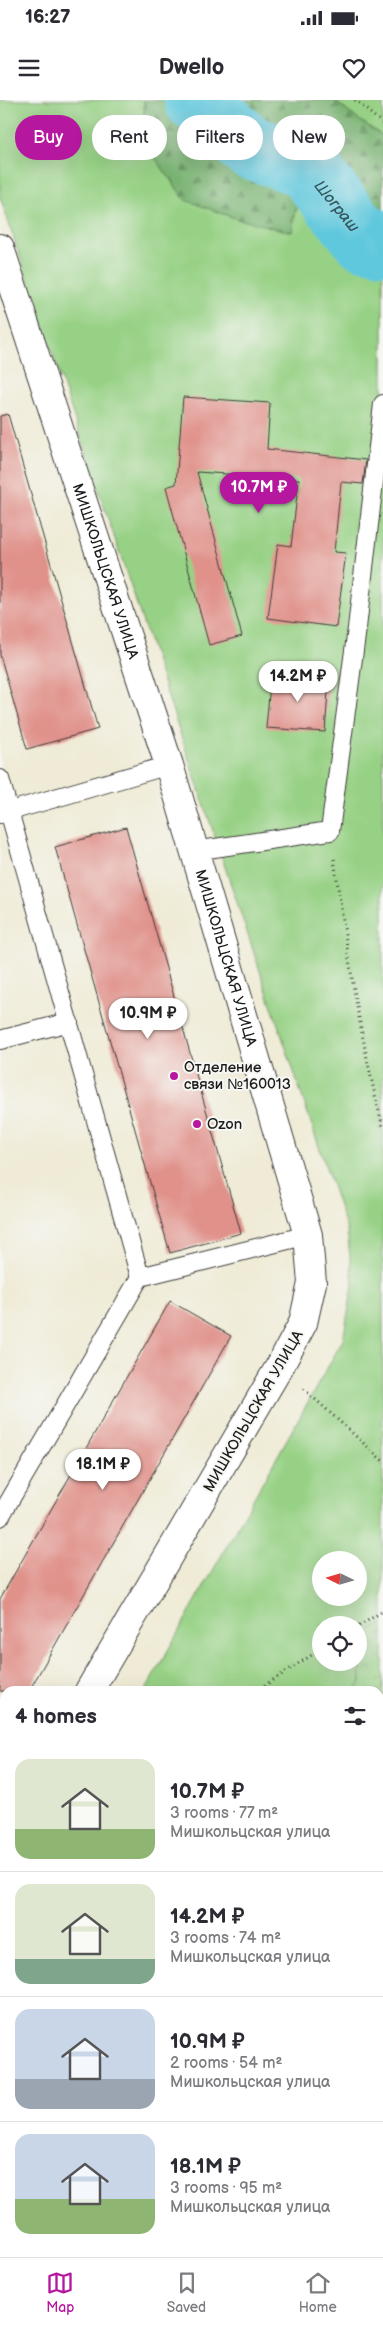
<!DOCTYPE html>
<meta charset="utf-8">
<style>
body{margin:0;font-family:"Balsamiq Sans",sans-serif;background:#f2f2f3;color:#2b2b33;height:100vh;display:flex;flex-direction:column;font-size:19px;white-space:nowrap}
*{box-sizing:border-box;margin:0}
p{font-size:16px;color:#7c7c81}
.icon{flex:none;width:28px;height:28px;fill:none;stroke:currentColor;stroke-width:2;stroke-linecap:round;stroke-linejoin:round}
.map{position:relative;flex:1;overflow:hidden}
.sheet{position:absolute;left:0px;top:1586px;width:384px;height:571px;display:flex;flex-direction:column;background:#fff;border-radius:15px 15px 0 0;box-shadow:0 5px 20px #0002}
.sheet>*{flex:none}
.banner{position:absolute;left:15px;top:15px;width:354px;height:45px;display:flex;gap:10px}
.needle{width:32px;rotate:275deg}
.tools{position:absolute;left:312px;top:1451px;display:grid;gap:10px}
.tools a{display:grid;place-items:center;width:55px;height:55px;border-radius:50%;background:#fff;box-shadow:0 5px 20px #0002;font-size:25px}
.price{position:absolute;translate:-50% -42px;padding:0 11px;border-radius:18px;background:#fff;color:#222;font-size:16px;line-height:32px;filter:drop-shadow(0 1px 2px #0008)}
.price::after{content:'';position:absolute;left:50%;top:30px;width:15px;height:11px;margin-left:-8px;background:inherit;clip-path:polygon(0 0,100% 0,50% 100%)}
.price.current{background:#b5179e;color:#fff}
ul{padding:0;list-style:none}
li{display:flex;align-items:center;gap:15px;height:125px;padding:0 15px}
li+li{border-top:1px solid #e1e1e2}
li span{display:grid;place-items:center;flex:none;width:140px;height:100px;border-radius:15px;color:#555}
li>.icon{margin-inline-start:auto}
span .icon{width:60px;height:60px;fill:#fffc;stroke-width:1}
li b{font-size:21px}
h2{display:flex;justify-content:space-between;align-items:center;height:60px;padding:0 15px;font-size:21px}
.chip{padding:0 18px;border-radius:22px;background:#fff;box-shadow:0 5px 20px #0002;font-size:18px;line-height:45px}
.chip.current{background:#b5179e;color:#fff}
.status{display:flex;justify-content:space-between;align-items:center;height:35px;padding:0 25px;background:#fff;direction:ltr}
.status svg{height:14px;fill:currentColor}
header{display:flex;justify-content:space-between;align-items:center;height:65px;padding:0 15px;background:#fff;font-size:22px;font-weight:600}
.menu{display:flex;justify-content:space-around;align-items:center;height:70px;border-top:1px solid #e1e1e2;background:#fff;font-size:14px;color:#7c7c81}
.menu a{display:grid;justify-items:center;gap:2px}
.menu .current{color:#b5179e}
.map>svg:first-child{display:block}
.grass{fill:#97d185;stroke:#5a7650;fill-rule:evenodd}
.forest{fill:url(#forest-firs);stroke:#4a6847}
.park{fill:url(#park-crowns);stroke:#5a7650}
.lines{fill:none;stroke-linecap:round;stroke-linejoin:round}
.river{stroke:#60c8dd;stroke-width:64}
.building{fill:#e0918a}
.service-casing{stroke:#3c3b38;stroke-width:20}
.minor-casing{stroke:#3c3b38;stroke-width:30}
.path{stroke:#3c3b38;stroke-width:3;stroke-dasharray:1 4;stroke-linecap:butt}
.service{stroke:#fff;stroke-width:18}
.minor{stroke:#fff;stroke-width:28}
.poi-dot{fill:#b5179e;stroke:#f6f6f2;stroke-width:2}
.labels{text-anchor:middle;stroke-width:4;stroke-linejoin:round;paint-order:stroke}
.street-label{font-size:15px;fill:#1c1c1c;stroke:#f6f6f2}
.poi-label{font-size:15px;fill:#1c1c1c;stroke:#f6f6f2;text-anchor:start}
.water-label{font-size:16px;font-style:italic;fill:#345860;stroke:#f6f6f2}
</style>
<div class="status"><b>16:27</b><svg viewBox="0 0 49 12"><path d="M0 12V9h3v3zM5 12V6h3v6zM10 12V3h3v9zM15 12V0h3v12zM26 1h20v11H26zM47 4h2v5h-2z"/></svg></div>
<header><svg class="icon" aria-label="menu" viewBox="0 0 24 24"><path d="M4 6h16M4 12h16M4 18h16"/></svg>Dwello<svg class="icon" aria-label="heart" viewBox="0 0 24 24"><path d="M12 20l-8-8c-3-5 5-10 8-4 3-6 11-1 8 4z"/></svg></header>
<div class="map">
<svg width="383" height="2157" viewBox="0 0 383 2157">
<defs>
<pattern id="forest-firs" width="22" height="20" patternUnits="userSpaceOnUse" patternTransform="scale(1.25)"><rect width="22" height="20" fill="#79b372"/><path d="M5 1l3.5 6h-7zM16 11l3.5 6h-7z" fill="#62915d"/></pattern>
<pattern id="park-crowns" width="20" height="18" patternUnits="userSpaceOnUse" patternTransform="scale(1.25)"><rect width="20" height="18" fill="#97d185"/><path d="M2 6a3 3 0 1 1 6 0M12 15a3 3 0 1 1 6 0" fill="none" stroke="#82b372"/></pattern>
</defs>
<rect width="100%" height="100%" fill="#f6f6f2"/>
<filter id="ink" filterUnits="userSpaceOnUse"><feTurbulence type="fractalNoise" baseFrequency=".02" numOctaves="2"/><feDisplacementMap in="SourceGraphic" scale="10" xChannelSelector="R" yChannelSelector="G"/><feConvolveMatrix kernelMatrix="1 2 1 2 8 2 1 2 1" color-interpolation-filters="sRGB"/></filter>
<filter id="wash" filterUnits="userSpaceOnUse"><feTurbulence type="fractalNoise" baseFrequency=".0096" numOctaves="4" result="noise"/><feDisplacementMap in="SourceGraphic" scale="20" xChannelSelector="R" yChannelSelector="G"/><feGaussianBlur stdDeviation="1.12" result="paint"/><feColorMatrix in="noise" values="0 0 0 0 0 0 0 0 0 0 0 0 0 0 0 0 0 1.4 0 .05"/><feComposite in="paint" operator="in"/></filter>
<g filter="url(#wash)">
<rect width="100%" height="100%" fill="#efebd6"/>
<path class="grass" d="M0,0H144L145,44L292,132L296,109L327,96L370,137L383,133V1524L359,1537L361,1582L355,1591H145L343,1240L353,1185L347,1130L0,97ZM321,1460H359V1498H321ZM321,1525H359V1562H321Z
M334,0H383V36L356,18Z
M5,1840V2025L0,2027V1849Z
M379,2104H383V2157H67L117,2152H379Z"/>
<path class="forest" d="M144,0H334L356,18L383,36V133L370,137L327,96L296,109L292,132L237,119L185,100L145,44Z"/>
<path class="park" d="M383,1524V2104H379V1591H355L361,1582L359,1537Z
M5,2025V2152L117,2153L67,2157H0V2027Z"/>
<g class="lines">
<g class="river">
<path id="s1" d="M196,0L250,47L305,66L364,138L383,142"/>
<path d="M379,2127L383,2126"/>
<path d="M196,2157L221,2152"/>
</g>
</g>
<g id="blocks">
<path class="building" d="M183,297L270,303L267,349L366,360L363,384L341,382L334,452L346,453L336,527L268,518L278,444L291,446L299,379L197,372L242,536L209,545L166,387L176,384Z
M8,314L98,629L27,649L0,555V316Z
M271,573L329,578L325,632L266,628Z
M126,727L241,1133L170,1153L55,747Z
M170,1201L231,1236L29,1591H0V1499Z"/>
</g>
</g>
<g filter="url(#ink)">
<use href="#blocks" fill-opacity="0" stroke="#3c3b38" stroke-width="1"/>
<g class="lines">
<g class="service-casing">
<path id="service" d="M0,679L140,1177L0,1417
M0,714L169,665
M194,751L330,731L357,528L383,304
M0,940L69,922
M140,1177L308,1135"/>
</g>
<g class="minor-casing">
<g id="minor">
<path id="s2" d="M0,148L169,665L308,1135L312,1183L303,1223L281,1264L89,1591"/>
<path d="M0,1744L5,1735"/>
</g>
</g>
<path class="path" d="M355,0L383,24
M334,759C347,849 360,939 383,1027
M304,1289L383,1361
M359,1526L383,1511
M256,1591L321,1549
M379,2087H383
M0,2153L5,2152"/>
<use href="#service" class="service"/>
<use href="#minor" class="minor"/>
</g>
</g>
<g class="poi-dot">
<circle cx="174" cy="976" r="5"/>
<circle cx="197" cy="1024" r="5"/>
</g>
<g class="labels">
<g class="street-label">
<text dy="5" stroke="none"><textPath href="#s2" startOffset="340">МИШКОЛЬЦСКАЯ УЛИЦА</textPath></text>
<text dy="5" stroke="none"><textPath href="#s2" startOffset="745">МИШКОЛЬЦСКАЯ УЛИЦА</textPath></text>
<text transform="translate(253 1311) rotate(-60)" y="5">МИШКОЛЬЦСКАЯ УЛИЦА</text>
</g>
<g class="poi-label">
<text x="184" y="972">Отделение<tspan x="184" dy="17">связи №160013</tspan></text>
<text x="207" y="1029">Ozon</text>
</g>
<g class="water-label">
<text dy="6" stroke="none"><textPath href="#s1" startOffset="181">Шограш</textPath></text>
</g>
</g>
</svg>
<div class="tools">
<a><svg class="needle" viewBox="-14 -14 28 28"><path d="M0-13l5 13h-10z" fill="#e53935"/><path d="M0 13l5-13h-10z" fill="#7c7c81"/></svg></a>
<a><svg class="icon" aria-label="locate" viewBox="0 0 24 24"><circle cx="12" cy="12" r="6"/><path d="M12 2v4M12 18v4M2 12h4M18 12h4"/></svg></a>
</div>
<b class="price current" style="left:259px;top:414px">10.7M ₽</b>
<b class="price" style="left:298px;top:603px">14.2M ₽</b>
<b class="price" style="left:148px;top:940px">10.9M ₽</b>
<b class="price" style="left:103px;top:1391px">18.1M ₽</b>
<div class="banner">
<a class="chip current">Buy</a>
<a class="chip">Rent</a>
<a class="chip">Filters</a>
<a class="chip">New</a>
</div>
<section class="sheet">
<h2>4 homes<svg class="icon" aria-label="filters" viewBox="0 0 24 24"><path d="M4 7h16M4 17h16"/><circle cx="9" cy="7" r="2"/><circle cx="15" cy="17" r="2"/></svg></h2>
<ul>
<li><span style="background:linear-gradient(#dfe7d0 70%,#8fb573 0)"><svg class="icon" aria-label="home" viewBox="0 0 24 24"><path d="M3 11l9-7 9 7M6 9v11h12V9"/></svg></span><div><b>10.7M ₽</b><p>3 rooms · 77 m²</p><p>Мишкольцская улица</p></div></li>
<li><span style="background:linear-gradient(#dfe7d0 75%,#7fa58c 0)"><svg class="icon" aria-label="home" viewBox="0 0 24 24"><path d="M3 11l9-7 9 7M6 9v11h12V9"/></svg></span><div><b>14.2M ₽</b><p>3 rooms · 74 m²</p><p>Мишкольцская улица</p></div></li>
<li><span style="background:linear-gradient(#c9d6e8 70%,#9aa5b1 0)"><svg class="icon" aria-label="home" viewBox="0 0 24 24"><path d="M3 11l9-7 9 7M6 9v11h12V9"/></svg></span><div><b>10.9M ₽</b><p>2 rooms · 54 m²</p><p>Мишкольцская улица</p></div></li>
<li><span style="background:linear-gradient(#c9d6e8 65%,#8fb573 0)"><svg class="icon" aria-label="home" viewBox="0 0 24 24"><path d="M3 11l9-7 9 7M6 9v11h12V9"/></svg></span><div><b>18.1M ₽</b><p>3 rooms · 95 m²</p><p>Мишкольцская улица</p></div></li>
</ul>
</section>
</div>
<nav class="menu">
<a class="current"><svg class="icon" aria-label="map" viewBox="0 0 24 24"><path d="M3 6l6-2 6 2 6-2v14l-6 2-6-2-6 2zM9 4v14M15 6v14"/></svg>Map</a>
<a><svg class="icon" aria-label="saved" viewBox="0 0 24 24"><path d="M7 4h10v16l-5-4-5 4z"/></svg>Saved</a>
<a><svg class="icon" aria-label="home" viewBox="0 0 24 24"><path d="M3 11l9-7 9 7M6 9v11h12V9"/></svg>Home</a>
</nav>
